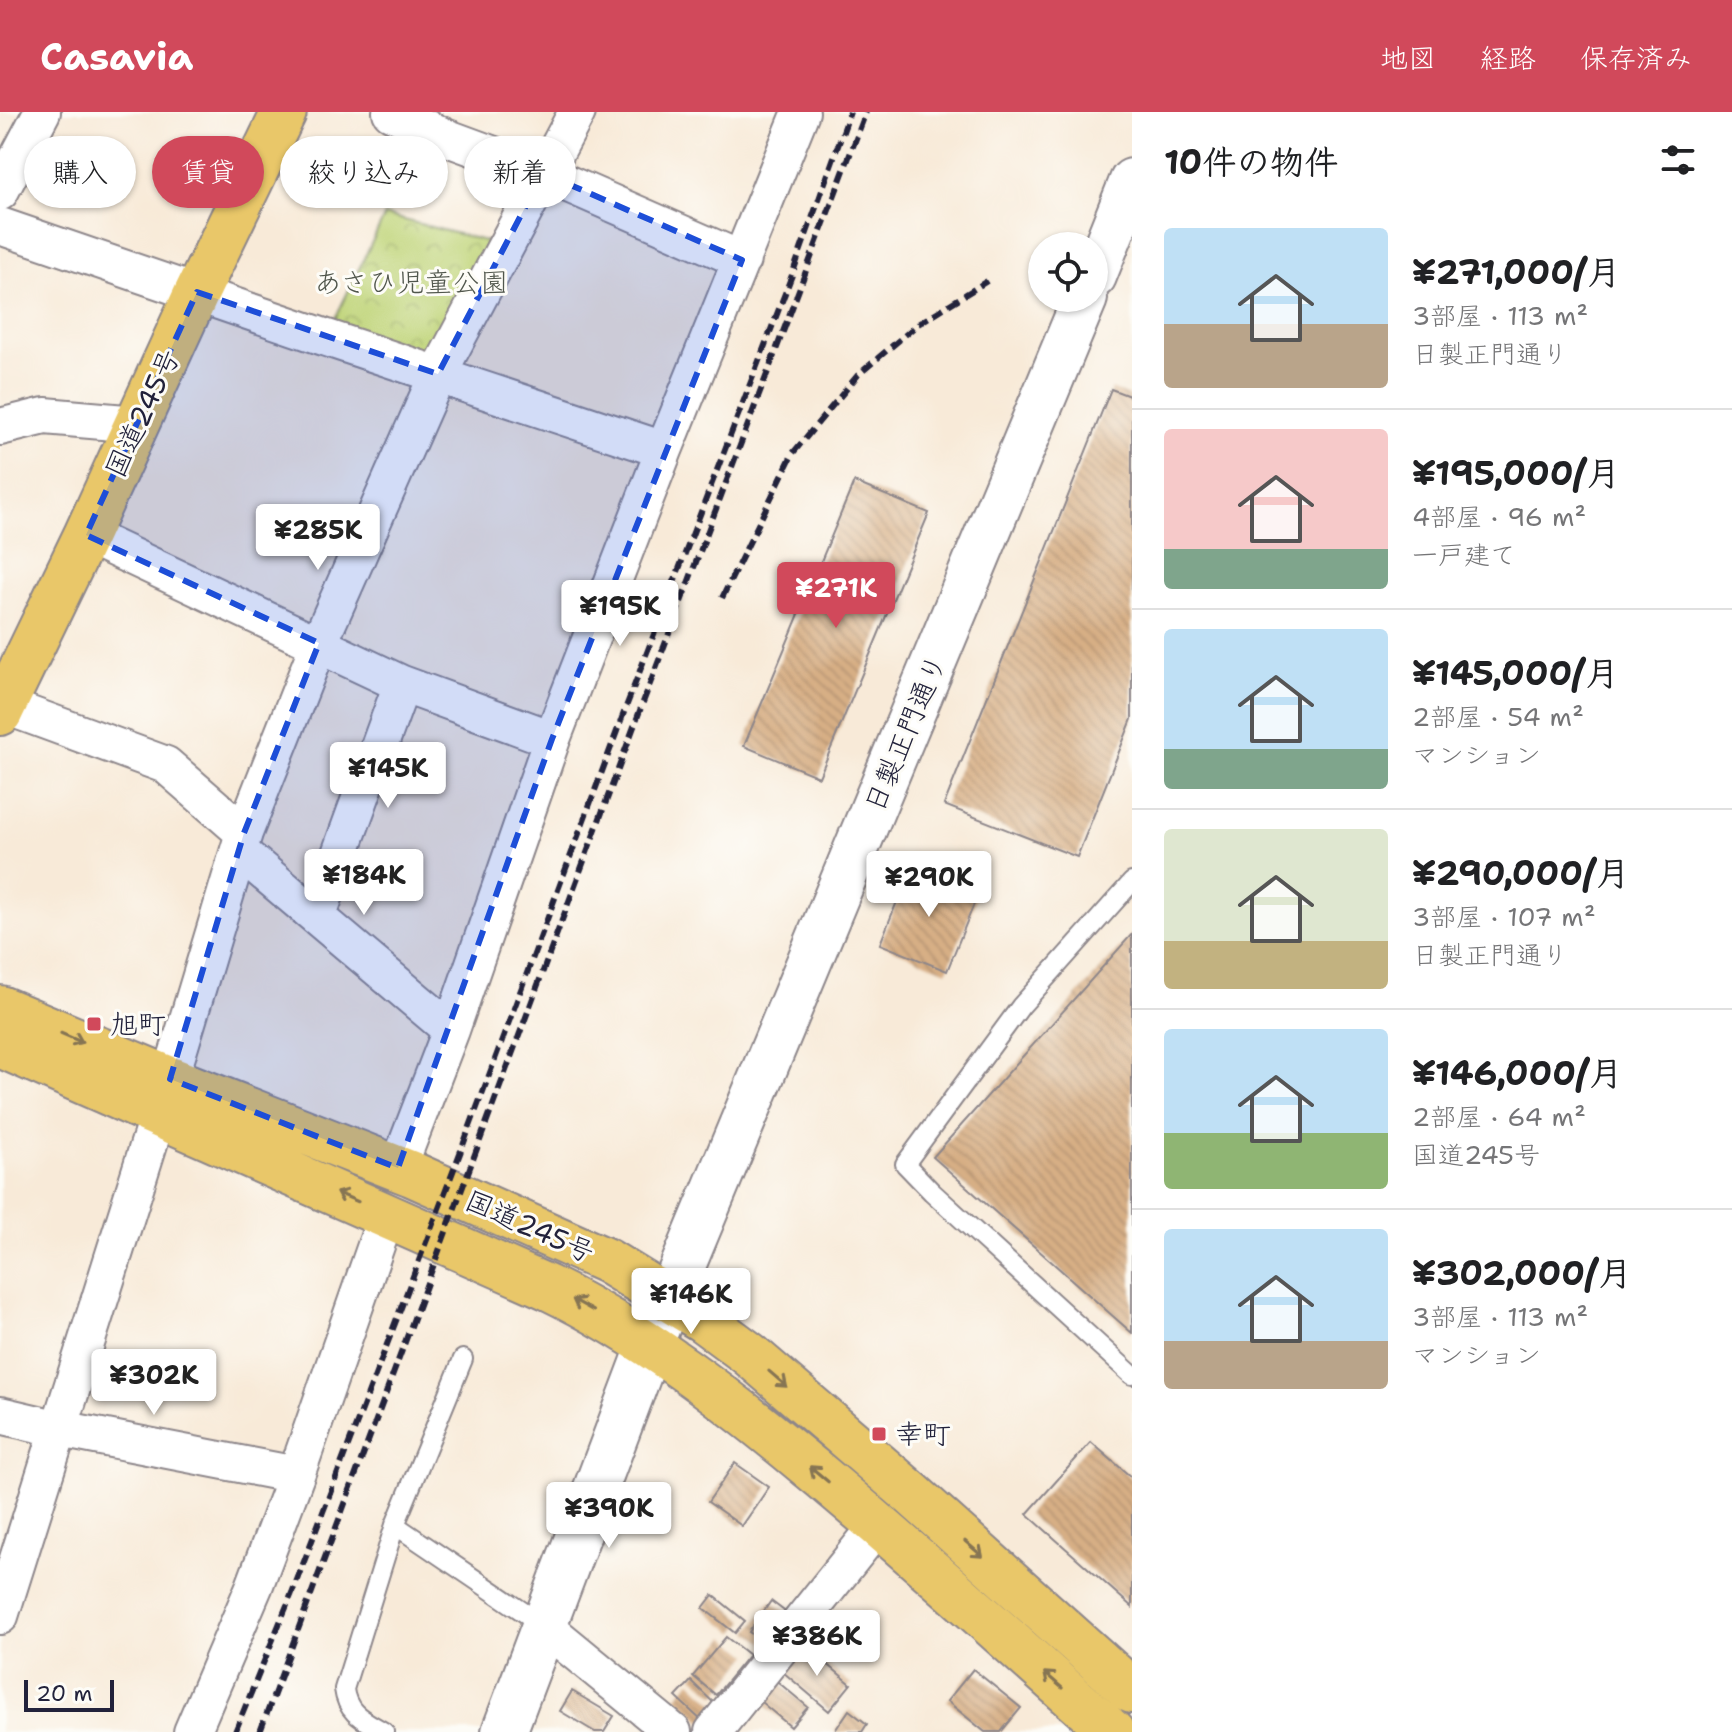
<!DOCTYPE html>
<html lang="ja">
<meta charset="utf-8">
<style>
body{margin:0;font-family:"Shantell Sans","Klee One",sans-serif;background:#f2f2f2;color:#202124;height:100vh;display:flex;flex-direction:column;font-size:30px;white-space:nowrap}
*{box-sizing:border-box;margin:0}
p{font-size:26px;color:#757577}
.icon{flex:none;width:44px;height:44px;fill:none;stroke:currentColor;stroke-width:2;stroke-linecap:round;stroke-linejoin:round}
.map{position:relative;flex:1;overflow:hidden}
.drawer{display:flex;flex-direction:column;background:#fff;width:600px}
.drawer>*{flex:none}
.guide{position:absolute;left:24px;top:24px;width:760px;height:72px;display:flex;gap:16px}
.buttons{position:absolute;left:1028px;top:120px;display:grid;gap:16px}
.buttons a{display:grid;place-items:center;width:80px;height:80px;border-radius:50%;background:#fff;box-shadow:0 2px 6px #0004;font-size:40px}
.scale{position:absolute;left:24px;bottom:20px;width:90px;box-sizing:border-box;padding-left:8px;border:4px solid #22223b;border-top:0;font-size:22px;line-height:28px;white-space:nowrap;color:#22223b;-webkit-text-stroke:6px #fdfcf7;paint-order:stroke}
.price{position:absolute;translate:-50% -68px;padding:0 18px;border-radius:8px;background:#fff;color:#222;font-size:26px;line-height:52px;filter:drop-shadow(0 2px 4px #0008)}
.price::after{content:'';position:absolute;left:50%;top:48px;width:24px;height:18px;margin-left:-12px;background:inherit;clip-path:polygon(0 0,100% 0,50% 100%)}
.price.selected{background:#d1495b;color:#fff}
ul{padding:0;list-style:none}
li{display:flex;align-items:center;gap:24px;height:200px;padding:0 32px}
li+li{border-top:2px solid #e0e0e0}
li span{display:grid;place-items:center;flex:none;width:224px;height:160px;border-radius:8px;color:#555}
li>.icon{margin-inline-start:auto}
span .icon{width:96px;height:96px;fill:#fffc;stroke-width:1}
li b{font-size:34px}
h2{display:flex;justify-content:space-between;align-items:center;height:96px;padding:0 32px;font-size:34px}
.chip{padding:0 28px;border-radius:36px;background:#fff;box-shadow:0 2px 6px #0004;font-size:28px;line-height:72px}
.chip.selected{background:#d1495b;color:#fff}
header{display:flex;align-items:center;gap:48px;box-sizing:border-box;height:112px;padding:0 40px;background:#d1495b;color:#fff}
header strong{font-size:38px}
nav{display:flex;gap:44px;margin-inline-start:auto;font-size:28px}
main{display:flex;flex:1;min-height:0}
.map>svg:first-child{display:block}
.park{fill:url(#park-crowns);stroke:#707b5a;stroke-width:2}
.building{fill:url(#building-back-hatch)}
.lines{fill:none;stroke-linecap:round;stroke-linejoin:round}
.service-casing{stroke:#8d868a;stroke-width:22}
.minor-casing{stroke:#8d868a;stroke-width:40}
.tertiary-casing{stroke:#8d868a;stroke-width:48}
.trunk-casing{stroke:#8d868a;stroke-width:48}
.service{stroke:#fff;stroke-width:18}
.minor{stroke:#fff;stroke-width:36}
.tertiary{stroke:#fff;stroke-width:44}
.trunk{stroke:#e9c769;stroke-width:44}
.rail{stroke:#22223b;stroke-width:6;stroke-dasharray:12 6;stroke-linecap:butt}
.oneway{stroke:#867452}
.marked{fill:#1d4ed8;fill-opacity:0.2;stroke:#1d4ed8;stroke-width:6;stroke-dasharray:16 10;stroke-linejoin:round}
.poi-dot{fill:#d1495b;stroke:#fdfcf7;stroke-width:3}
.labels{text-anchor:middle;stroke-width:6;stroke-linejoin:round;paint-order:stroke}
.park-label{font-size:28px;fill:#51574d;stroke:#fdfcf7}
.street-label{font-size:28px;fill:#22223b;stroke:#fdfcf7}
.poi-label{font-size:28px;fill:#22223b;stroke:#fdfcf7;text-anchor:start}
</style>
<header>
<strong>Casavia</strong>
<nav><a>地図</a><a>経路</a><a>保存済み</a></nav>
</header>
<main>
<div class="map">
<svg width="1132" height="1620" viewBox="0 0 1132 1620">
<defs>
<pattern id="park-crowns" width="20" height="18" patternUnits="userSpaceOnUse" patternTransform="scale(2)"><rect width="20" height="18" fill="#bfd478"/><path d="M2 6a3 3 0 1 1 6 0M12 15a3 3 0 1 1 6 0" fill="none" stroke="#a4b669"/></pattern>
<pattern id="building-back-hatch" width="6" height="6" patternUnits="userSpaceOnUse" patternTransform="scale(2)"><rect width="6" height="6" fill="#d7af85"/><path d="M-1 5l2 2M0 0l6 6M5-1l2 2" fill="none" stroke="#b89674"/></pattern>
</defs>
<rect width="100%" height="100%" fill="#fdfcf7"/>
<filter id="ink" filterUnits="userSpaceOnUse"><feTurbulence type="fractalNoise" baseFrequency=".0125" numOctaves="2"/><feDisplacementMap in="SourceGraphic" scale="16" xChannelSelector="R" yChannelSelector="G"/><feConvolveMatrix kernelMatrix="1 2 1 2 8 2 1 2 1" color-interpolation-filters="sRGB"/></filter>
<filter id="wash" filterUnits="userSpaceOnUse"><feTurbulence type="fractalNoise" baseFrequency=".006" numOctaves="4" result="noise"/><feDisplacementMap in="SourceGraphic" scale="32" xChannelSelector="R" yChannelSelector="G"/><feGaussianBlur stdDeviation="1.8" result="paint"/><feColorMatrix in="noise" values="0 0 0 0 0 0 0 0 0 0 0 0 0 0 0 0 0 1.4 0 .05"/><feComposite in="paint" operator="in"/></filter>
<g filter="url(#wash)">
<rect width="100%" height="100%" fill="#f8ead8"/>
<path class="park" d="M385,103L492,131L432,244L333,211Z"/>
<g id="blocks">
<path class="building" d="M1111,277L1132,285V607L1077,745L944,693Z
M854,370L929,401L819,665L744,634Z
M911,755L978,782L947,859L880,832Z
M1132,822V1221L933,1045Z
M1091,1330L1132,1366V1495L1027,1402Z
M735,1351L769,1375L742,1414L708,1390Z
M713,1483L745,1509L735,1521L703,1496Z
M771,1489L792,1505L770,1535L749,1520Z
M726,1525L749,1543L716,1583L693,1564Z
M806,1534L851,1572L829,1599L783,1560Z
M973,1557L1021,1596L1001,1620H985L947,1589Z
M772,1565L808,1595L791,1615L755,1585Z
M691,1569L718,1595L703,1610L676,1585Z
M572,1579L614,1604L604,1620H595L560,1599Z
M849,1598L867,1612L862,1620H834Z"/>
</g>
</g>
<g filter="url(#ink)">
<use href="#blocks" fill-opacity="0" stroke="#8d868a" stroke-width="2"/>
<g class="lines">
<g class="service-casing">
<path id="service" d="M1132,770L1021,894L905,1052L932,1080L1132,1263
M395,1413L544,1514
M384,1620C364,1608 347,1602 344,1577L395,1413L463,1247"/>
</g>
<g class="minor-casing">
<path id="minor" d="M391,0L445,25L543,61L742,148
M0,80L42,0
M0,114L327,226L664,338
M0,315L45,304L137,312
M86,423L402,572L552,627
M0,592L166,653L244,721
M239,739L451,918
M317,805L402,572
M170,967L244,721L319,531L438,262L577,0
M398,1056L451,918L552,627L664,338L801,0
M0,1303L60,1317L296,1363
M0,1504L158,1003
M544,1514L673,1620
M192,1620L254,1475L296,1363L387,1102
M713,1620L879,1412"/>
</g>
<g class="tertiary-casing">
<path id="tertiary" d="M1094,164L1132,69
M504,1620L650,1233L1085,186"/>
</g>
<g class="trunk-casing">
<path id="trunk" d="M0,601L86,423L197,180L284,0
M0,896L170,967L412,1062L607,1149L703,1208L749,1242L911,1381L1132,1579
M0,933L547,1175C644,1222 728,1287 811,1356C914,1441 1012,1532 1112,1620"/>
</g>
<use href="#service" class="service"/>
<use href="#minor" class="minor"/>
<use href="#tertiary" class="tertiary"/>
<use href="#trunk" class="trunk"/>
<path class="rail" d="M722,486L793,341L858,263L918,212L987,169
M235,1620L292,1481L462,1036L626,595L792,163L850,0
M260,1620L639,601L866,0"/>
</g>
<defs><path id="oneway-shaft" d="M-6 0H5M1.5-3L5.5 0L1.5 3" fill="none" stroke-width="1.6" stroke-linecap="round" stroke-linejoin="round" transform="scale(2)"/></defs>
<g class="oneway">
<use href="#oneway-shaft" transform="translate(72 926) rotate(23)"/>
<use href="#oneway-shaft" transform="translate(347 1085) rotate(-157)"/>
<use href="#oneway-shaft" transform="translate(583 1193) rotate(-151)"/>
<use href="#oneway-shaft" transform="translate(778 1267) rotate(41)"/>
<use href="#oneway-shaft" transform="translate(819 1362) rotate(-140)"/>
<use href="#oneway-shaft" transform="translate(974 1437) rotate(41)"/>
<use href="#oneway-shaft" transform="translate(1053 1568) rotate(-139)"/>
</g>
</g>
<path class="marked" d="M543,61L742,148L552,627L398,1056L170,967L244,721L319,531L86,423L197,180L438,262Z"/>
<g class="poi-dot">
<rect x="86" y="904" width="16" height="16" rx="4"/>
<rect x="871" y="1314" width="16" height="16" rx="4"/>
</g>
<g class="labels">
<g class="park-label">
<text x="411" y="180">あさひ児童公園</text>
</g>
<g class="street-label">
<text transform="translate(142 301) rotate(-65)" y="10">国道245号</text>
<text transform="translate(905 621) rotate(-67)" y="10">日製正門通り</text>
<text transform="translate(530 1114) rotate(24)" y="10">国道245号</text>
</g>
<g class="poi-label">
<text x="110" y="922">旭町</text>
<text x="895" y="1332">幸町</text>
</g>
</g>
</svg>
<div class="buttons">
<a><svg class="icon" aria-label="locate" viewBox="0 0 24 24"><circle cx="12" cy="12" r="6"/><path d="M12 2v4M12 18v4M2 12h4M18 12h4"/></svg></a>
</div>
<div class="scale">20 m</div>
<b class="price" style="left:318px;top:460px">¥285K</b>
<b class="price selected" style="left:836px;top:518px">¥271K</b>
<b class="price" style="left:620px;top:536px">¥195K</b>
<b class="price" style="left:388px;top:698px">¥145K</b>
<b class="price" style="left:364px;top:805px">¥184K</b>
<b class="price" style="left:929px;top:807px">¥290K</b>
<b class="price" style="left:691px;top:1224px">¥146K</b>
<b class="price" style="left:154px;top:1305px">¥302K</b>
<b class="price" style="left:609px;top:1438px">¥390K</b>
<b class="price" style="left:817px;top:1566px">¥386K</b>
<div class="guide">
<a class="chip">購入</a>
<a class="chip selected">賃貸</a>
<a class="chip">絞り込み</a>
<a class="chip">新着</a>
</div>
</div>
<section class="drawer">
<h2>10件の物件<svg class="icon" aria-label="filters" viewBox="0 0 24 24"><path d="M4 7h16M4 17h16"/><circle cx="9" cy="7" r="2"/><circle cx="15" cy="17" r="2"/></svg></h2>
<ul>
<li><span style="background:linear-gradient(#bfe0f5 60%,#b9a48a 0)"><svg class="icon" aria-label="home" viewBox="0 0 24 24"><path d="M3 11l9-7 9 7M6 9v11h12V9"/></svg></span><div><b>¥271,000/月</b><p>3部屋 · 113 m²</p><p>日製正門通り</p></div></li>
<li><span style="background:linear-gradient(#f6c9c9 75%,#7fa58c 0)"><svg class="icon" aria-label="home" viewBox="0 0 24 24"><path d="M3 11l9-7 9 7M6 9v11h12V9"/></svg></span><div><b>¥195,000/月</b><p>4部屋 · 96 m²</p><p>一戸建て</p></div></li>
<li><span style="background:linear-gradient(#bfe0f5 75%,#7fa58c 0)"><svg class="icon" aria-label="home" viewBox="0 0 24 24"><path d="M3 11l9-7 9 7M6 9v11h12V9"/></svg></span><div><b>¥145,000/月</b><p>2部屋 · 54 m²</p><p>マンション</p></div></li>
<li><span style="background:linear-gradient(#dfe7d0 70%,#c2b280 0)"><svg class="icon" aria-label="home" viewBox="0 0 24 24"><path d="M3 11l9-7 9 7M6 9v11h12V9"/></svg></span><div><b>¥290,000/月</b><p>3部屋 · 107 m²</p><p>日製正門通り</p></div></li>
<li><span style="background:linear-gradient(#bfe0f5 65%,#8fb573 0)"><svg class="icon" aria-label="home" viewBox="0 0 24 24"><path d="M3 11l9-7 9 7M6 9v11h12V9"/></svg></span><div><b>¥146,000/月</b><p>2部屋 · 64 m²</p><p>国道245号</p></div></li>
<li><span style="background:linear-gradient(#bfe0f5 70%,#b9a48a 0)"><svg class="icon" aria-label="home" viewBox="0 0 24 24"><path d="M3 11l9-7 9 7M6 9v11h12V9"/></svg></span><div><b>¥302,000/月</b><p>3部屋 · 113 m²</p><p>マンション</p></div></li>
</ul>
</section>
</main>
